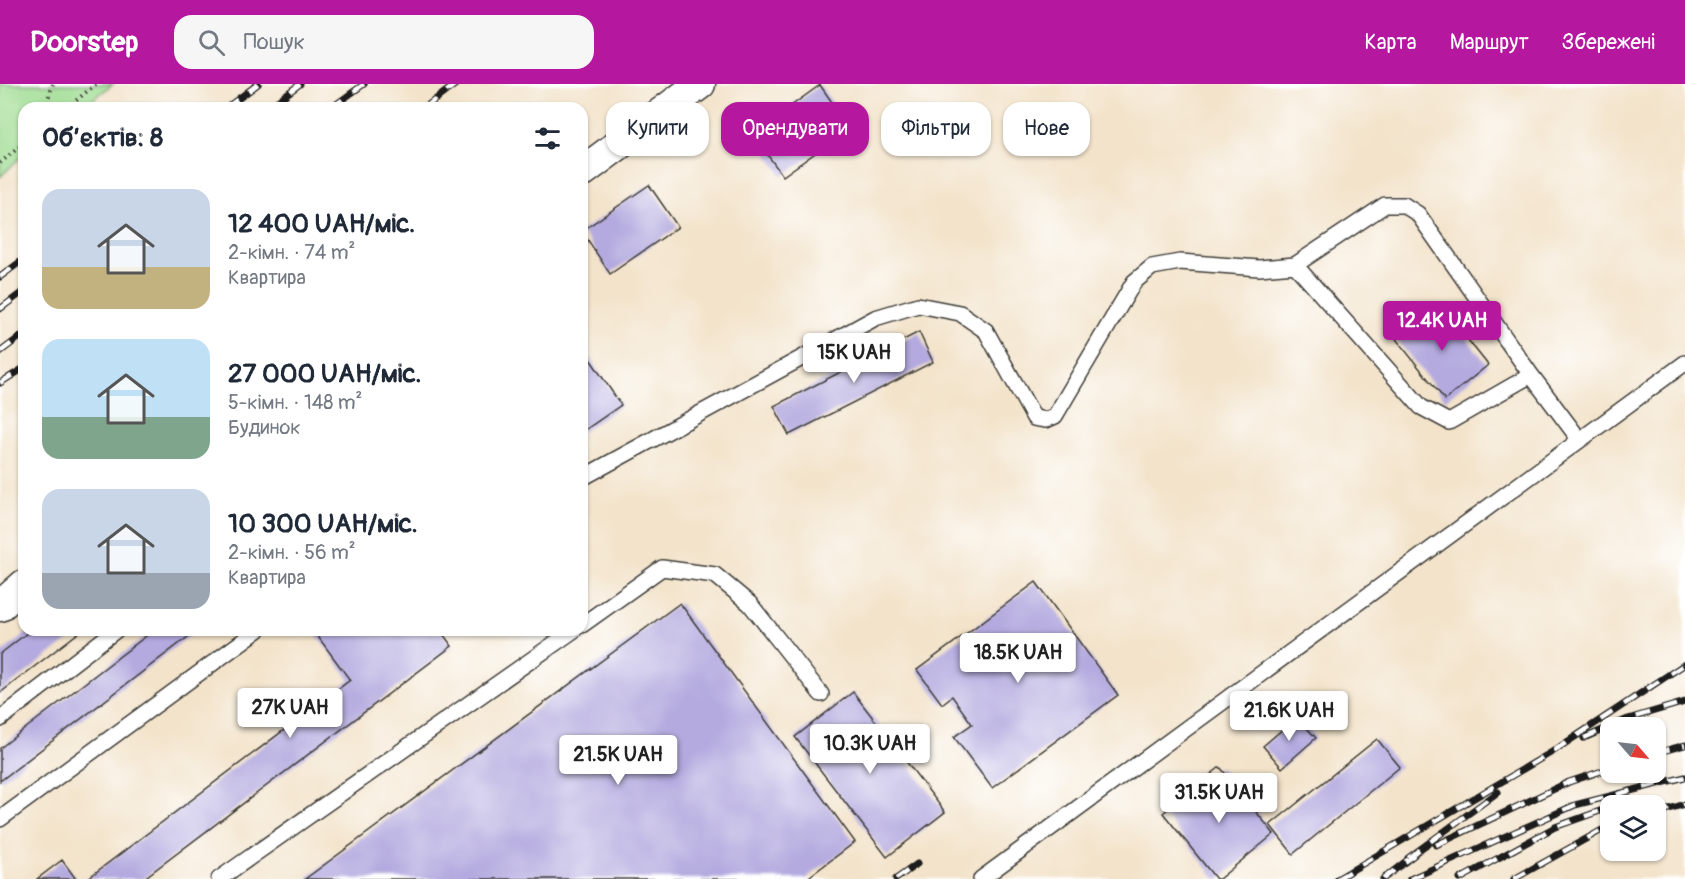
<!DOCTYPE html>
<html lang="uk">
<meta charset="utf-8">
<style>
body{margin:0;font-family:Pangolin,sans-serif;background:#f6f6f7;color:#1f2937;height:100vh;display:flex;flex-direction:column;font-size:22px;white-space:nowrap}
*{box-sizing:border-box;margin:0}
p{font-size:20px;color:#747a83}
.icon{flex:none;width:33px;height:33px;fill:none;stroke:currentColor;stroke-width:2;stroke-linecap:round;stroke-linejoin:round}
.map{position:relative;flex:1;overflow:hidden}
.side{position:absolute;left:18px;top:18px;width:570px;height:534px;display:flex;flex-direction:column;background:#fff;border-radius:18px;box-shadow:0 2px 4px #0004}
.side>*{flex:none}
.guide{position:absolute;left:606px;top:18px;width:570px;height:54px;display:flex;gap:12px}
.needle{width:39px;rotate:118deg}
.controls{position:absolute;left:1600px;top:633px;display:grid;gap:12px}
.controls a{display:grid;place-items:center;width:66px;height:66px;border-radius:12px;background:#fff;box-shadow:0 2px 4px #0004;font-size:30px}
.price{position:absolute;translate:-50% -51px;padding:0 14px;border-radius:6px;background:#fff;color:#222;font-size:20px;line-height:39px;filter:drop-shadow(0 2px 3px #0008)}
.price::after{content:'';position:absolute;left:50%;top:36px;width:18px;height:14px;margin-left:-9px;background:inherit;clip-path:polygon(0 0,100% 0,50% 100%)}
.price.active{background:#b5179e;color:#fff}
ul{padding:0;list-style:none}
li{display:flex;align-items:center;gap:18px;height:150px;padding:0 24px}
li span{display:grid;place-items:center;flex:none;width:168px;height:120px;border-radius:18px;color:#555}
li>.icon{margin-inline-start:auto}
span .icon{width:72px;height:72px;fill:#fffc;stroke-width:1}
li b{font-size:26px}
h2{display:flex;justify-content:space-between;align-items:center;height:72px;padding:0 24px;font-size:26px}
.pill{padding:0 21px;border-radius:18px;background:#fff;box-shadow:0 2px 4px #0004;font-size:21px;line-height:54px}
.pill.active{background:#b5179e;color:#fff}
header{display:flex;align-items:center;gap:36px;box-sizing:border-box;height:84px;padding:0 30px;background:#b5179e;color:#fff}
header strong{font-size:28px}
nav{display:flex;gap:33px;margin-inline-start:auto;font-size:21px}
.search{width:420px;height:54px;background:#f6f6f7;display:flex;align-items:center;gap:15px;box-sizing:border-box;padding:0 21px;border-radius:18px;color:#747a83;font-size:22px}
.map>svg:first-child{display:block}
.green{fill:#9ddb90;stroke:#5c7c56;stroke-width:1.5}
.building{fill:#b4aadf}
.lines{fill:none;stroke-linecap:round;stroke-linejoin:round}
.lane-casing{stroke:#3c3a36;stroke-width:18}
.street-casing{stroke:#3c3a36;stroke-width:33}
.path{stroke:#3c3a36;stroke-width:4;stroke-dasharray:1.5 4.5;stroke-linecap:butt}
.lane{stroke:#fff;stroke-width:15}
.street{stroke:#fff;stroke-width:30}
.rail-casing{stroke:#1c1c1c;stroke-width:7}
.rail{stroke:#fff;stroke-width:4.5;stroke-dasharray:14;stroke-linecap:butt}
</style>
<header>
<strong>Doorstep</strong>
<div class="search"><svg class="icon" aria-label="search" viewBox="0 0 24 24"><circle cx="10" cy="10" r="6"/><path d="M15 15l6 6"/></svg>Пошук</div>
<nav><a>Карта</a><a>Маршрут</a><a>Збережені</a></nav>
</header>
<div class="map">
<svg width="1685" height="795" viewBox="0 0 1685 795">
<rect width="100%" height="100%" fill="#fff"/>
<filter id="ink" filterUnits="userSpaceOnUse"><feTurbulence type="fractalNoise" baseFrequency=".0167" numOctaves="2"/><feDisplacementMap in="SourceGraphic" scale="12" xChannelSelector="R" yChannelSelector="G"/><feConvolveMatrix kernelMatrix="1 2 1 2 8 2 1 2 1" color-interpolation-filters="sRGB"/></filter>
<filter id="wash" filterUnits="userSpaceOnUse"><feTurbulence type="fractalNoise" baseFrequency=".008" numOctaves="4" result="noise"/><feDisplacementMap in="SourceGraphic" scale="24" xChannelSelector="R" yChannelSelector="G"/><feGaussianBlur stdDeviation="1.35" result="paint"/><feColorMatrix in="noise" values="0 0 0 0 0 0 0 0 0 0 0 0 0 0 0 0 0 1.4 0 .05"/><feComposite in="paint" operator="in"/></filter>
<g filter="url(#wash)">
<rect width="100%" height="100%" fill="#f3e3ca"/>
<path class="green" d="M0,0H113L82,24H24V70L0,93Z"/>
<g id="blocks">
<path class="building" d="M820,1L850,44L783,92L752,50Z
M649,101L678,143L610,190L582,147Z
M1440,221L1488,281L1445,316L1396,255Z
M919,248L933,278L789,351L774,322Z
M582,263L621,321L582,348Z
M1036,498L1118,611L992,704L954,653L972,640L952,612L942,620L917,586Z
M680,519L855,758L806,795H305Z
M31,546H82L0,609V570Z
M154,546H197L0,697V664Z
M313,546H440L452,562L143,795H87L350,596Z
M853,608L945,728L887,773L795,653Z
M1297,633L1316,654L1282,684L1263,662Z
M1377,655L1400,683L1293,770L1270,741Z
M1220,683L1274,750L1219,795H1216L1163,729Z
M62,776L76,795H37Z"/>
</g>
</g>
<g filter="url(#ink)">
<use href="#blocks" fill-opacity="0" stroke="#3c3a36" stroke-width="1.5"/>
<g class="lines">
<g class="lane-casing">
<path id="lane" d="M1295,181L1421,323L1449,338L1531,291
M582,394L875,234L918,221L960,229L986,247L1034,334L1046,336L1055,332L1134,198L1152,183L1180,178L1259,184L1295,181L1385,121H1404L1418,130L1531,291L1579,355
M582,541L662,484L715,491L750,520L821,610
M0,635L116,546
M0,735L258,546
M219,795L574,546
M981,795L1685,279"/>
</g>
<g class="street-casing">
<path id="street" d="M582,88L700,0
M0,522L24,501"/>
</g>
<path class="path" d="M45,24L53,0
M67,24L96,0
M0,79L24,59"/>
<use href="#lane" class="lane"/>
<use href="#street" class="street"/>
<g class="rail-casing">
<path id="rail" d="M226,24L258,0
M268,24L300,0
M331,24L364,0
M424,24L456,0
M0,193L24,175
M0,225L24,207
M0,268L24,250
M0,299L24,284
M1584,654L1628,635L1685,618
M1656,669L1685,661
M1656,729L1685,720
M1436,761L1569,698L1611,684
M1408,774L1498,708
M896,795L917,780
M1337,795L1552,668L1685,580
M1383,795L1414,771
M1410,795L1575,721L1685,693
M1460,795L1555,743L1611,723
M1514,795L1602,746L1611,743"/>
</g>
<use href="#rail" class="rail"/>
</g>
</g>
</svg>
<div class="controls">
<a><svg class="needle" viewBox="-14 -14 28 28"><path d="M0-13l5 13h-10z" fill="#e53935"/><path d="M0 13l5-13h-10z" fill="#747a83"/></svg></a>
<a><svg class="icon" aria-label="layers" viewBox="0 0 24 24"><path d="M12 4l9 5-9 5-9-5zM3 14l9 5 9-5"/></svg></a>
</div>
<b class="price active" style="left:1442px;top:268px">12.4K UAH</b>
<b class="price" style="left:854px;top:300px">15K UAH</b>
<b class="price" style="left:1018px;top:600px">18.5K UAH</b>
<b class="price" style="left:290px;top:655px">27K UAH</b>
<b class="price" style="left:1289px;top:658px">21.6K UAH</b>
<b class="price" style="left:870px;top:691px">10.3K UAH</b>
<b class="price" style="left:618px;top:702px">21.5K UAH</b>
<b class="price" style="left:1219px;top:740px">31.5K UAH</b>
<div class="guide">
<a class="pill">Купити</a>
<a class="pill active">Орендувати</a>
<a class="pill">Фільтри</a>
<a class="pill">Нове</a>
</div>
<section class="side">
<h2>Об’єктів: 8<svg class="icon" aria-label="filters" viewBox="0 0 24 24"><path d="M4 7h16M4 17h16"/><circle cx="9" cy="7" r="2"/><circle cx="15" cy="17" r="2"/></svg></h2>
<ul>
<li><span style="background:linear-gradient(#c9d6e8 65%,#c2b280 0)"><svg class="icon" aria-label="home" viewBox="0 0 24 24"><path d="M3 11l9-7 9 7M6 9v11h12V9"/></svg></span><div><b>12 400 UAH/міс.</b><p>2-кімн. · 74 m²</p><p>Квартира</p></div></li>
<li><span style="background:linear-gradient(#bfe0f5 65%,#7fa58c 0)"><svg class="icon" aria-label="home" viewBox="0 0 24 24"><path d="M3 11l9-7 9 7M6 9v11h12V9"/></svg></span><div><b>27 000 UAH/міс.</b><p>5-кімн. · 148 m²</p><p>Будинок</p></div></li>
<li><span style="background:linear-gradient(#c9d6e8 70%,#9aa5b1 0)"><svg class="icon" aria-label="home" viewBox="0 0 24 24"><path d="M3 11l9-7 9 7M6 9v11h12V9"/></svg></span><div><b>10 300 UAH/міс.</b><p>2-кімн. · 56 m²</p><p>Квартира</p></div></li>
</ul>
</section>
</div>
